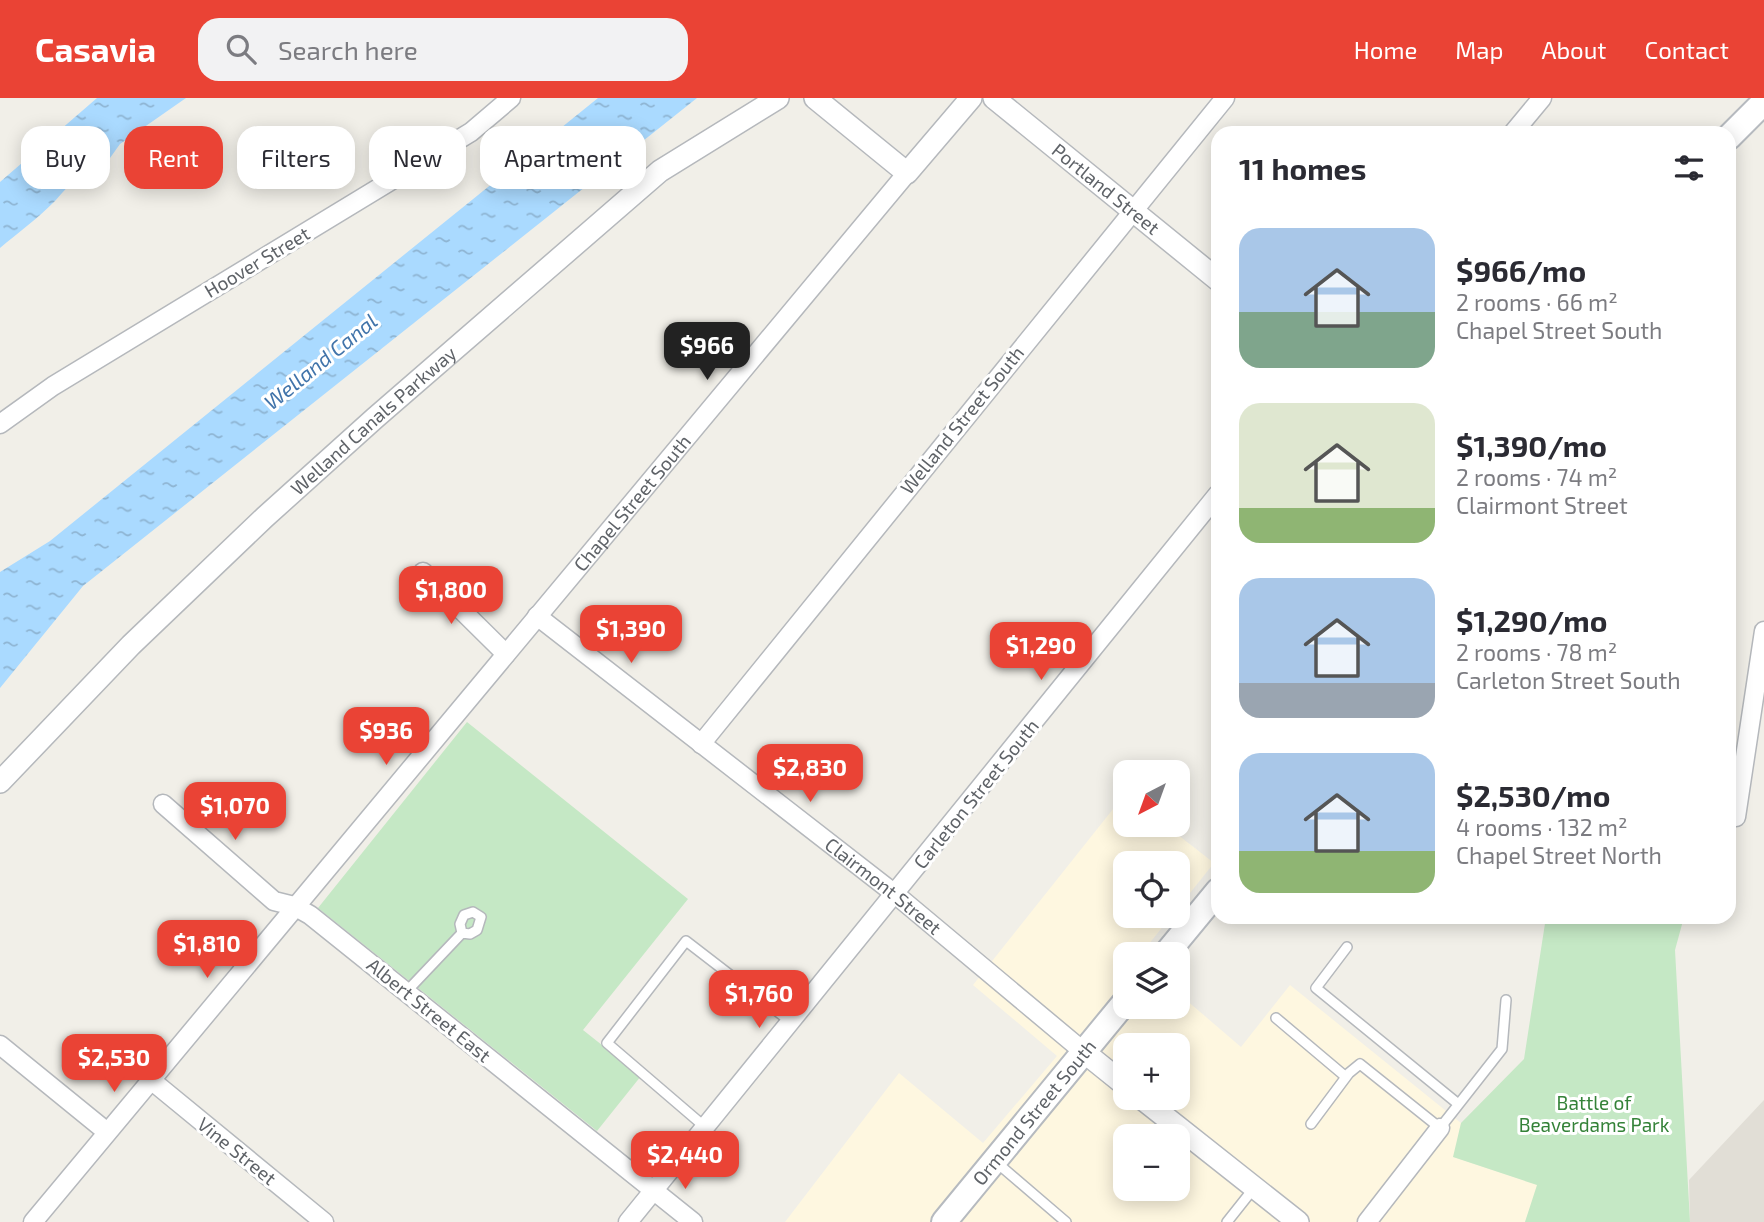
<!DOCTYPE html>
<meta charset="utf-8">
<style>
body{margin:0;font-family:"Exo 2",sans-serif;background:#f2f2f3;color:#2b2b33;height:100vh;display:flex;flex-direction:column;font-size:26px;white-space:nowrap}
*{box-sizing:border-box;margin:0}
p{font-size:23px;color:#7c7c81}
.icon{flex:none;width:38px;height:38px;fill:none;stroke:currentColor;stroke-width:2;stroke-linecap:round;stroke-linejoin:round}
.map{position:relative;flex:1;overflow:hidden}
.side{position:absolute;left:1211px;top:28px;width:525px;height:798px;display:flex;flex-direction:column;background:#fff;border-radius:21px;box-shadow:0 4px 18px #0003}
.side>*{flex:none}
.guide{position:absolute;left:21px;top:28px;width:665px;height:63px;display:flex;gap:14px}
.needle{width:46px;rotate:221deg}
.tools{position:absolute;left:1113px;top:662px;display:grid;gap:14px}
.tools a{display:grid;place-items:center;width:77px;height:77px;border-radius:14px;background:#fff;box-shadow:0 4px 18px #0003;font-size:35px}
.price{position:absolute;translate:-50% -60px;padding:0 16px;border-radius:14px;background:#ea4335;color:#fff;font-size:23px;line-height:46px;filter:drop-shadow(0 2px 4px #0008)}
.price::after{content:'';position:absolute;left:50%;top:42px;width:21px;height:16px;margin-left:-10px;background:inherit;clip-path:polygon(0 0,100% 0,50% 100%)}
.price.active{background:#222;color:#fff}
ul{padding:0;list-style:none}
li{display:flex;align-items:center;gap:21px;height:175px;padding:0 28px}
li span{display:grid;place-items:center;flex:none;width:196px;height:140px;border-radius:21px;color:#555}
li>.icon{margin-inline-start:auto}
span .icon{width:84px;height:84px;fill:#fffc;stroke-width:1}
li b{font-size:30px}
h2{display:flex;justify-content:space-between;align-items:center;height:84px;padding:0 28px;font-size:30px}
.pill{padding:0 24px;border-radius:21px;background:#fff;box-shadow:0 4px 18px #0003;font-size:24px;line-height:63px}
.pill.active{background:#ea4335;color:#fff}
header{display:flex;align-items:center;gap:42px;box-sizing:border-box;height:98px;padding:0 35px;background:#ea4335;color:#fff}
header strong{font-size:33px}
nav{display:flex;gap:38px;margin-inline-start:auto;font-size:24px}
.search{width:490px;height:63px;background:#f2f2f3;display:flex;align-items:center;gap:18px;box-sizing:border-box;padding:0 24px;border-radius:21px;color:#7c7c81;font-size:26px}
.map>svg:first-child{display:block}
.commercial{fill:#fef7e0;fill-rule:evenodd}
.education{fill:#e1ded6}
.park{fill:#c5e8c5}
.water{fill:url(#water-ripples)}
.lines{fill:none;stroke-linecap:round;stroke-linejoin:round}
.service-casing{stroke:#b5b8bc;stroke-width:12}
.minor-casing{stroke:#b5b8bc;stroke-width:21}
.tertiary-casing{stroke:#b5b8bc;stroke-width:24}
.secondary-casing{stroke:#b6babf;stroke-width:28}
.service{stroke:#fff;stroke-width:9}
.minor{stroke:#fff;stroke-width:18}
.tertiary{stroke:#fff;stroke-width:21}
.secondary{stroke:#fff;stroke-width:24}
.labels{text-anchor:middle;stroke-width:6;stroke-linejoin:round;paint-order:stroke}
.street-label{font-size:19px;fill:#5f6368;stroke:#fff}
.park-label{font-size:19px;fill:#348238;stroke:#fff}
.water-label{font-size:21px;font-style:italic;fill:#4174aa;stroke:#fff}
</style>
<header>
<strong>Casavia</strong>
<div class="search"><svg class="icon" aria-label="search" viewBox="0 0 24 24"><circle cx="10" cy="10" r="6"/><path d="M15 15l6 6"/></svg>Search here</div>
<nav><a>Home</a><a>Map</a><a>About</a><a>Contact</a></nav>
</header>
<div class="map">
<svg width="1764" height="1124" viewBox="0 0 1764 1124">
<defs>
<pattern id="water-ripples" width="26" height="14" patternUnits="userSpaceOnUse" patternTransform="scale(1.75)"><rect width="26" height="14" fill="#aadaff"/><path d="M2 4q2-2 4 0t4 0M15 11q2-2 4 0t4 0" fill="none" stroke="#8eb4d2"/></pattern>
</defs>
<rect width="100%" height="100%" fill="#f1efe8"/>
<path class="commercial" d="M1125,696V726H1164L1214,765L1178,810V765H1125V817H1172L1141,856H1125V908H1178V895L1241,949L1290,887L1461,1025L1454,1059L1538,1087L1525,1124H785L899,975L983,1045L1057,958L973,887ZM1125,947H1178V999H1125ZM1125,1038H1178V1090H1125Z"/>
<path class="education" d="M1764,1002V1124H1690L1689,1082Z"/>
<path class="park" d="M467,624L688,801L583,932L641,978L597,1033L318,810Z
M1546,819H1684L1675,852L1690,1124H1525L1537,1087L1453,1059L1461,1025L1524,961Z"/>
<path class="water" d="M97,0H186L120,46L110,60C84,68 72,84 55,103C38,120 18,135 0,150V84Z
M598,0H697L83,488L0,590V474L50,443Z"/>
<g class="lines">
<g class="service-casing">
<path id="service" d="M1347,849L1316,890L1457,1005
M407,893L462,835L460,826L464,817L473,814L481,819L477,832L470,836L462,835
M1276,920L1346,979
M1311,1026L1349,975L1360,966L1440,1030L1502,951L1506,902
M705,1029L607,945L686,843L791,924
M996,1064L1066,1124
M1227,1124L1254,1090"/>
</g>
<g class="minor-casing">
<g id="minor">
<path d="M1513,35L1542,0"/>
<path d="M0,326L53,288L471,34L511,0"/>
<path d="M423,474L506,556"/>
<path id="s1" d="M537,518L895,796L1084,954"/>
<path d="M701,646L1225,0"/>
<path d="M163,706L274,803L294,808L310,817L693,1124"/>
<path d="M1736,719L1764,533"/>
<path d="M0,947L107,1034"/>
<path d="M151,982L324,1124"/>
<path id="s2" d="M33,1124L907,75"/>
<path d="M628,1124L1218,396"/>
<path d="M1367,1124L1440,1030"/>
</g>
</g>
<g class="tertiary-casing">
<g id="tertiary">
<path d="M815,0L907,75L971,0"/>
<path id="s3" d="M994,0L1218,182"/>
<path id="s4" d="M0,684L131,547L265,419L375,320L660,73L778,0"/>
<path d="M1084,954L1125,987"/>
<path d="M1140,999L1298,1124"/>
</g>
</g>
<g class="secondary-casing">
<g id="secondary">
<path d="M1729,39L1764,4"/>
<path d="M1166,856L1218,793"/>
<path id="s5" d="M944,1124L1125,904"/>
</g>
</g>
<use href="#service" class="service"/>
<use href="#minor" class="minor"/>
<use href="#tertiary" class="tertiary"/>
<use href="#secondary" class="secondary"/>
</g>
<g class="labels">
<g class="street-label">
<text dy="7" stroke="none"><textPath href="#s3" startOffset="144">Portland Street</textPath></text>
<text transform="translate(257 164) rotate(-31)" y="7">Hoover Street</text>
<text transform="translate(962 322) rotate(-51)" y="7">Welland Street South</text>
<text dy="7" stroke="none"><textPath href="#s4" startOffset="520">Welland Canals Parkway</textPath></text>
<text dy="7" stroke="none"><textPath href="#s2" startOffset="936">Chapel Street South</textPath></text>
<text transform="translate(976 696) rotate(-51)" y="7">Carleton Street South</text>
<text dy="7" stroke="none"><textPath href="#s1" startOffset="439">Clairmont Street</textPath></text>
<text transform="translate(429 912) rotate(39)" y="7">Albert Street East</text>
<text dy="7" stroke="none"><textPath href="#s5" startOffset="142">Ormond Street South</textPath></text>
<text transform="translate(237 1053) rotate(39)" y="7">Vine Street</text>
</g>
<g class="park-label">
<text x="1594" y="1012">Battle of<tspan x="1594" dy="22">Beaverdams Park</tspan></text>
</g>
<g class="water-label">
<text transform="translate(321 264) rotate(-39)" y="7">Welland Canal</text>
</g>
</g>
</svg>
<div class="tools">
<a><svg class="needle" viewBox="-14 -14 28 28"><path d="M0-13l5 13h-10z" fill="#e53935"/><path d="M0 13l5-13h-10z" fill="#7c7c81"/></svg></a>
<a><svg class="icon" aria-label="locate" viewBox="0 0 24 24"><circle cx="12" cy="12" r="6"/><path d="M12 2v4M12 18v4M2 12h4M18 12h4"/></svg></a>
<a><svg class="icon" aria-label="layers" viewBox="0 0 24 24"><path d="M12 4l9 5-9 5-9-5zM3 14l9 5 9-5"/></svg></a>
<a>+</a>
<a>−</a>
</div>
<b class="price active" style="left:707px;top:284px">$966</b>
<b class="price" style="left:451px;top:528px">$1,800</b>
<b class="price" style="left:631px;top:567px">$1,390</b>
<b class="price" style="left:1041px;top:584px">$1,290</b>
<b class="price" style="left:386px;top:669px">$936</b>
<b class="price" style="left:810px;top:706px">$2,830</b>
<b class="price" style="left:235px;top:744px">$1,070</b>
<b class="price" style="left:207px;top:882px">$1,810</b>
<b class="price" style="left:759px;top:932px">$1,760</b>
<b class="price" style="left:114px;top:996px">$2,530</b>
<b class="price" style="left:685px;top:1093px">$2,440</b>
<div class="guide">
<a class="pill">Buy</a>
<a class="pill active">Rent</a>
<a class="pill">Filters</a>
<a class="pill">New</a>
<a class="pill">Apartment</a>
</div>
<section class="side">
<h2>11 homes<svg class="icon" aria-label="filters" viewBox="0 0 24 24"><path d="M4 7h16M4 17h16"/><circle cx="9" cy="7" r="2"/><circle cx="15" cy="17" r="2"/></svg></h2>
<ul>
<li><span style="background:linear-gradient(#a9c7e8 60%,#7fa58c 0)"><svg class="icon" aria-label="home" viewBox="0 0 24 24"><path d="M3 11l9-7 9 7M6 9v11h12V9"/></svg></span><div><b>$966/mo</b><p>2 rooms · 66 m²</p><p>Chapel Street South</p></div></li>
<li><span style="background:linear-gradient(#dfe7d0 75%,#8fb573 0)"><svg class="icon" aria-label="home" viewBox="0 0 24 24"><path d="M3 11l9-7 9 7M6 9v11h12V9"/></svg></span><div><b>$1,390/mo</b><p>2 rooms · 74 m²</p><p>Clairmont Street</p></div></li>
<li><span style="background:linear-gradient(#a9c7e8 75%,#9aa5b1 0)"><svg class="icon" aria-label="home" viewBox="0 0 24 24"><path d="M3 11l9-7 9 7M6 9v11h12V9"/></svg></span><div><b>$1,290/mo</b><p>2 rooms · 78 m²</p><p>Carleton Street South</p></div></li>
<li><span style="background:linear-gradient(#a9c7e8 70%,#8fb573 0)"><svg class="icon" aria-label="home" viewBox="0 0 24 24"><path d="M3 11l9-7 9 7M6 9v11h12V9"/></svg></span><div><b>$2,530/mo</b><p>4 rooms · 132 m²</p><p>Chapel Street North</p></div></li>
</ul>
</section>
</div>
